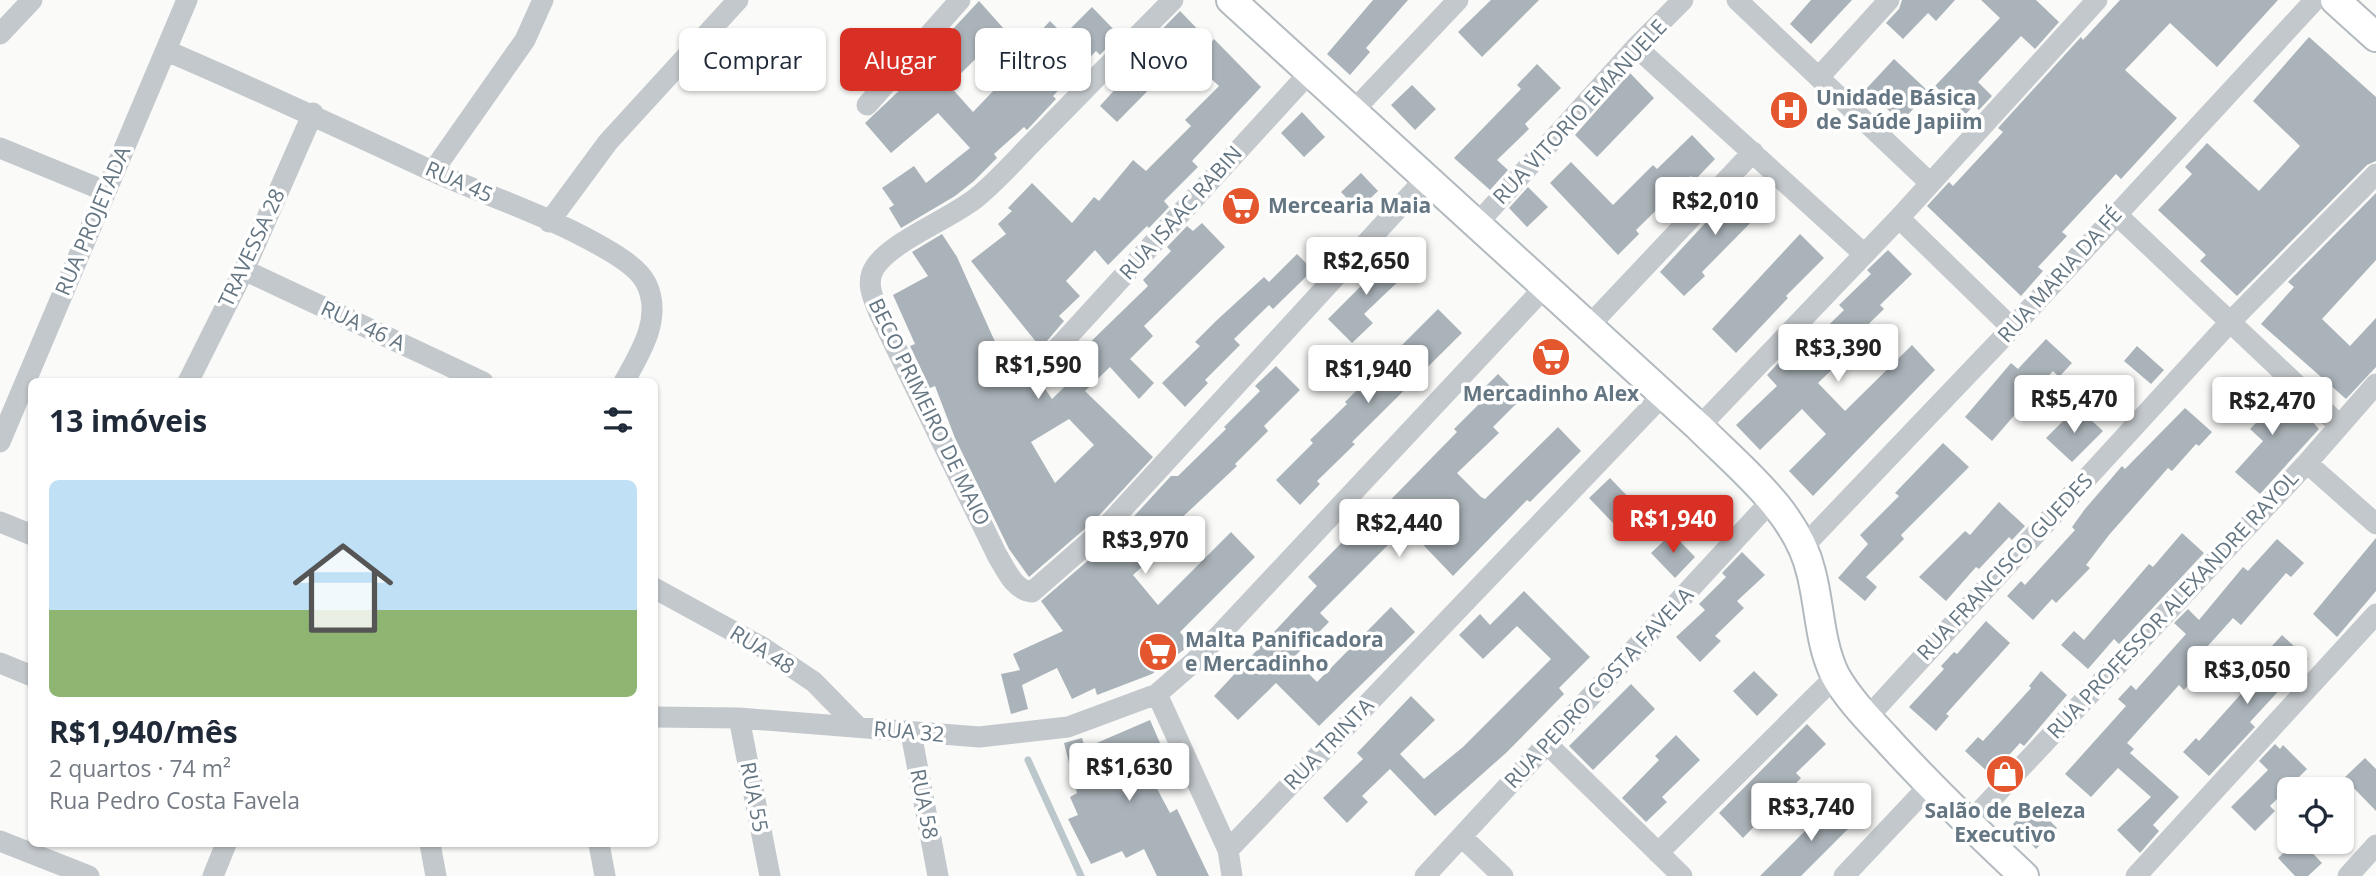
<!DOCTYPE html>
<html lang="pt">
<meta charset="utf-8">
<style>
body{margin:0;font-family:"Open Sans",sans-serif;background:#f2f2f3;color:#1f2937;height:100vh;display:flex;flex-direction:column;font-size:26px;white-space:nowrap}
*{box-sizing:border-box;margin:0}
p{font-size:23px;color:#747a83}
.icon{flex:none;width:38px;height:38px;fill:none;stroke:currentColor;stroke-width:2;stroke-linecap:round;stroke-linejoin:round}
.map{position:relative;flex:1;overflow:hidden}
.details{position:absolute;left:28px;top:378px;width:630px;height:469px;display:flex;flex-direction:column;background:#fff;border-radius:10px;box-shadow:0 2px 5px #0004}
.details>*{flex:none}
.hud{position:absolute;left:679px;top:28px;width:665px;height:63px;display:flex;gap:14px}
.tools{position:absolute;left:2277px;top:777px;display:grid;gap:14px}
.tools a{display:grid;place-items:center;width:77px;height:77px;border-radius:10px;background:#fff;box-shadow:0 2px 5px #0004;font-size:35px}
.price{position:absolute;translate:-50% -60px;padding:0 16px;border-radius:7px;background:#fff;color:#222;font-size:23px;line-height:46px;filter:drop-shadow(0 2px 4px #0008)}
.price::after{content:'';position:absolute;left:50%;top:42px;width:21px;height:16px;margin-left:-10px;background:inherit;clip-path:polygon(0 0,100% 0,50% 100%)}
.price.active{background:#d93025;color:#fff}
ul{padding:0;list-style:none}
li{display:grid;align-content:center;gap:14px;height:371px;padding:0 21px}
li span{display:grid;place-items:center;height:217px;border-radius:10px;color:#555}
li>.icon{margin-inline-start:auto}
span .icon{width:126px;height:126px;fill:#fffc;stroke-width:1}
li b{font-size:30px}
h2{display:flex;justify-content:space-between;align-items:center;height:84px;padding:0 21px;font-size:30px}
.pill{padding:0 24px;border-radius:10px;background:#fff;box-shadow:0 2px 5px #0004;font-size:24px;line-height:63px}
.pill.active{background:#d93025;color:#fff}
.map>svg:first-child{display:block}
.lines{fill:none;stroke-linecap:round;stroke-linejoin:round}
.stream{stroke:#bbc7cb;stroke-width:7}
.building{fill:#aab3b9;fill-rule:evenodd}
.secondary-casing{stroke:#b3babf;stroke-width:32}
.street{stroke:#c3c8cc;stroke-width:21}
.secondary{stroke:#fff;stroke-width:28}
.labels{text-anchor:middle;stroke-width:7;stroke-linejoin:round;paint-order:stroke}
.poi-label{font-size:21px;font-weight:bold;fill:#657683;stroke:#fff;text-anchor:start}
.street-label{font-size:21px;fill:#657683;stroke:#fff}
</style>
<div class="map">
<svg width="2376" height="876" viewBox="0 0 2376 876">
<rect width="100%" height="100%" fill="#fafaf8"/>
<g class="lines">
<path class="stream" d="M1028,760L1081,876"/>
</g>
<path class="building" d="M1373,0H1408L1366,48L1370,52L1350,75L1327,54Z
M1491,0H1539L1482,57L1458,32Z
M1811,0H1852L1811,44L1790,24Z
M1902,0H1955L1936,21L1928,13L1903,39L1886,23L1899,9Z
M1981,0H2036L2059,22L2035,49L2021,36L1978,82L1992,96L1979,110L1974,105L1966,114L1935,86L2000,18Z
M2120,0H2278L2217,67L2170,23L2125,70L2177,118L2121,179L2116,174L2062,232L2067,236L2038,267L2043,271L2021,296L1927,206L1949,182L1953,186L2003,132L1998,128L2081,37L2083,40Z
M979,1L1005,30L949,85L973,112L1018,65L1014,60L1050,21L1064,35L1092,7L1119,35L1100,55L1096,51L1053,96L1056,99L1027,130L1024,127L994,154L997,158L974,181L955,196L901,228L889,208L894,205L882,188L914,166L926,183L970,148L938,113L891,153L865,123L941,51L937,46Z
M1180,11L1211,43L1214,39L1261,87L1192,161L1198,167L1164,201L1169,207L1149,228L1147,226L1108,265L1095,250L1066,281L1080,296L1059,316L1064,321L1041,348L971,261L1006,234L998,224L1012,211L1008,208L1032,183L1072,223L1094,197L1099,201L1133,160L1146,171L1191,126L1185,120L1219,86L1184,54L1117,122L1100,106L1126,77L1120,72Z
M2309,37L2376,97V161L2367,165L2237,296L2200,261L2206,255L2158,210L2192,174L2185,167L2207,143L2259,191L2300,146L2253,101Z
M1894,59L1929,92L1901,122L1866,89Z
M1537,64L1561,88L1525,124L1529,129L1497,160L1508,170L1490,190L1454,158L1521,89L1517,85Z
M1630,73L1654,98L1597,157L1575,135Z
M1412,85L1436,109L1415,130L1391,105Z
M1302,112L1325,137L1304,157L1281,133Z
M1692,135L1715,159L1695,180L1691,176L1636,230L1639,234L1618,255L1550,183L1571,162L1613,205L1653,165L1657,169Z
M1361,173L1378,191L1358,210L1341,192Z
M1746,179L1770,203L1702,272L1705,276L1684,296L1660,272Z
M1528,187L1548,207L1527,227L1509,208Z
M2376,193V260L2322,319L2350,346L2376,318V367L2346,399L2261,324L2294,287L2288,282Z
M1202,223L1225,247L1144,326L1153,336L1130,359L1154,383L1139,399L1110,367L1085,391L1153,457L1095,520L1029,577L1009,549L955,438L935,386L930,388L910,346L915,344L893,295L928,276L912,252L942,234L957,257L1009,373L1026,361L1052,399L1086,366L1076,356L1148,286L1143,280L1171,251L1167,247L1187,226L1193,231ZM1069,419L1094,445L1055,483L1031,442Z
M1800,234L1824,258L1786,296L1788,298L1736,353L1712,329Z
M1381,250L1405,275L1364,314L1373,323L1352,343L1328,319L1368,279L1360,271Z
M1888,250L1912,274L1880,305L1884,309L1845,347L1850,352L1818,383L1845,411L1912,345L1935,370L1813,496L1789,471L1826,434L1802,409L1760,450L1736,425L1777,386L1767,375L1787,354L1793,360L1844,310L1839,305L1871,274L1867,270Z
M1297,254L1313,270L1273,309L1269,305L1234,339L1240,345L1205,380L1208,383L1185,407L1162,383L1200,346L1195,342L1216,321L1264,277L1269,282Z
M1438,309L1462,333L1352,442L1355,444L1317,481L1320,484L1300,505L1276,480L1313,443L1310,440L1347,404L1345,402Z
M2046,339L2072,363L2059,377L2053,371L1992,441L1965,417L2011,363L2018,369Z
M2137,346L2164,370L2151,384L2124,361Z
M1276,366L1300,390L1264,426L1268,431L1235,464L1237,466L1141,556L1147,562L1133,575L1158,605L1231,532L1255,557L1180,632L1190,645L1152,674L1097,695L1095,688L1072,699L1057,668L1022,685L1028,709L1011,714L1001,674L1020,670L1013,654L1063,631L1041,601L1113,539L1171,476H1178L1226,429L1224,427L1260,391L1255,386Z
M1498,374L1522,398L1493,427L1499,433L1457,473L1481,497L1485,499L1558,427L1581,451L1530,502L1527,500L1453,576L1409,530L1406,534L1403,530L1320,613L1329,622L1293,658L1317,682L1391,607L1415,632L1319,726L1276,683L1238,720L1214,696L1317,586L1308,577L1359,525L1363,528L1457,432L1454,429L1483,400L1478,394Z
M2242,385L2269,409L2285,392L2319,429L2260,494L2235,472L2263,441L2250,429L2256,423L2229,399Z
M2077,407L2103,431L2072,462L2046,438Z
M2185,408L2212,432L2199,446L2196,444L2172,471L2168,468L2109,535L2086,565L2090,568L2056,603L2052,599L2033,620L2007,596L2021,581L2025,585L2075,530L2072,527L2085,509L2122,466L2125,469Z
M1943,443L1969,467L1901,535L1904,539L1866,577L1877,587L1865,601L1838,578L1868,544L1860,535L1899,496L1895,493Z
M1610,478L1634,503L1613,523L1589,498Z
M1999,502L2025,526L2012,540L2009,537L1979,569L1976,567L1946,601L1919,577L1965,531L1970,535Z
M1672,533L1695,557L1675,578L1651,553Z
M2182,533L2204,553L2119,644L2114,639L2088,669L2061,645L2074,631L2084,640L2149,564L2153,567Z
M2376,538V591L2337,637L2313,614Z
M2277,539L2304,563L2291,577L2286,573L2241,625L2233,618L2188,668L2197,676L2184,690L2179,685L2127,743L2134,749L2130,753L2179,797L2153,825L2159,831L2140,853L2117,830L2151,797L2118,768L2091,797L2065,774L2126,706L2118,699L2131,685L2136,690L2186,634L2174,623L2188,609L2199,620L2243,567L2248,571Z
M1742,552L1765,575L1737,601L1744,608L1715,636L1721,641L1700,662L1676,637L1705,610L1699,604L1726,577L1722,573Z
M1524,591L1590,657L1559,688L1564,694L1507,752L1435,816L1390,769L1362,796L1368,802L1347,823L1323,798L1363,759L1357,753L1411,696L1435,720L1400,754L1424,779L1463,747L1551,659L1517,626L1483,659L1459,635L1480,614L1490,625Z
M1986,621L2010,643L1946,714L1949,716L1936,731L1909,707L1944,669L1941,666L1954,652L1957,654Z
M2282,635L2308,659L2250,722L2255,727L2209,776L2183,752L2196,738L2199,741L2249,685L2242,679Z
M1754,671L1778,695L1757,716L1733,691Z
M2041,671L2067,695L2024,746L2020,743L1991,775L1965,751L1978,737L1983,741L2031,688L2029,686Z
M1631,684L1655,709L1593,770L1569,746Z
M1150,720L1173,773L1154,783L1170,813L1177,809L1209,876H1157L1144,849L1126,858L1122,851L1091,864L1068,819L1078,815L1070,797L1077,793L1064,743L1082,738L1085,748Z
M1807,724L1826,744L1796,773L1801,778L1743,838L1719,813Z
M1676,735L1700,760L1662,797L1667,802L1646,822L1622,798L1659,760L1655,756Z
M2275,744L2280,749L2283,745L2307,769L2270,806L2275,811L2255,831L2231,807L2268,770L2259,761Z
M2365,758L2376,769V811L2344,778Z
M1829,801L1852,825L1801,876H1760L1811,825L1808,821Z
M2033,804L2057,828L2036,849L2013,824Z
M2295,842H2302L2322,863L2308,876H2295L2278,858Z"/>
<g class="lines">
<g class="secondary-casing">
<path id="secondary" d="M1231,0L1699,427C1740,468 1797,512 1811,572C1820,606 1819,642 1835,675C1847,697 1868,719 1885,737C1929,786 1976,831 2024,876
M2335,0L2376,37"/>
</g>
<path class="street" d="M1173,0C1130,43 1087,87 1045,130C1022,152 1001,178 976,198C950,219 892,241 875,267C865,282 873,298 879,313L997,555C1006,570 1014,590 1032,592L1104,529L1426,178
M1737,0L1930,183
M0,34L32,0
M1636,47L1864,254
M167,51C256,89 344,130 432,171C490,197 552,217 606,249C620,257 639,269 646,283C663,317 641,352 624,382
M1820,76L1889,0
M867,105L960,0
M1353,111L1458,0
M0,148L105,191
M433,171L525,40L543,0
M2116,214L2338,424
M1899,218L2012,328
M549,222L608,142L738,0
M1477,224L1636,47L1683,0
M244,270L483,382
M1588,327L1753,152
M1053,353L1310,72
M188,382L244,270L313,113
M1699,427L1899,218L2097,0
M0,442L187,0
M2307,463L2376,524
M0,522L32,535
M1803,547L2012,328L2315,0
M654,588L762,647L814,682L858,727
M0,663L32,676
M1157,694L1228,850L1232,876
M654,717L739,718L979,737L1068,727L1157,694L1195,661L1545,287
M739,718L770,876
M1867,718L2231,321L2376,174
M911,733L938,876
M1547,744L1682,876
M1968,824L2307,463L2376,384
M1462,837L1503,876
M0,841L89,876
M430,844L436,876
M599,844L605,876
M1228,850L1662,396
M1658,853L1836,676
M213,876L226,844
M1425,876L1772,500
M1844,876L1929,786
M2136,876L2376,614
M2348,876L2376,845"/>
<use href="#secondary" class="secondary"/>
</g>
<defs>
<g id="hospital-disc" transform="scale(2.0125)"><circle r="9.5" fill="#e4572e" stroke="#fff"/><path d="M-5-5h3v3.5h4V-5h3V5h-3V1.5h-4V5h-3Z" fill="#fff"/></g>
<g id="supermarket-disc" transform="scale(2.0125)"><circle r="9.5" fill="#e4572e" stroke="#fff"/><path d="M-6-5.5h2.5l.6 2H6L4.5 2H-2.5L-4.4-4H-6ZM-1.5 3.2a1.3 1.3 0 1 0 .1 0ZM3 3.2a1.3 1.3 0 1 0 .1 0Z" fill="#fff"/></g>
<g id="shop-disc" transform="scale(2.0125)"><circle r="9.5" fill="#e4572e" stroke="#fff"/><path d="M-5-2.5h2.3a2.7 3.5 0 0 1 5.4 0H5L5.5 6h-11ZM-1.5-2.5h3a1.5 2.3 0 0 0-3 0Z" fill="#fff"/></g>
</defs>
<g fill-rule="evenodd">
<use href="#hospital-disc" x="1789" y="110"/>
<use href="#supermarket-disc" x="1241" y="206"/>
<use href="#supermarket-disc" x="1551" y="357"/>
<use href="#supermarket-disc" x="1158" y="652"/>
<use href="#shop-disc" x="2005" y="774"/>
</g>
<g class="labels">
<g class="poi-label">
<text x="1816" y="105">Unidade Básica<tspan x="1816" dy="24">de Saúde Japiim</tspan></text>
<text x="1268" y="213">Mercearia Maia</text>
<text x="1551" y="401" text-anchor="middle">Mercadinho Alex</text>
<text x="1185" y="647">Malta Panificadora<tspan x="1185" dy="24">e Mercadinho</tspan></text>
<text x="2005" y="818" text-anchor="middle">Salão de Beleza<tspan x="2005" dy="24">Executivo</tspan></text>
</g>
<g class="street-label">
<text transform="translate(1580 112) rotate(-47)" y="7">RUA VITORIO EMANUELE</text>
<text transform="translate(459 182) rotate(24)" y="7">RUA 45</text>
<text transform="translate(1181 213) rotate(-48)" y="7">RUA ISAAC RABIN</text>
<text transform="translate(93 221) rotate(-67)" y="7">RUA PROJETADA</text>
<text transform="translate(252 248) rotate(-65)" y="7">TRAVESSA 28</text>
<text transform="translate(2060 275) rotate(-48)" y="7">RUA MARIA DA FÉ</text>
<text transform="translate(363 326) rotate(25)" y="7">RUA 46 A</text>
<text transform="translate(929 412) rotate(64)" y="7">BECO PRIMEIRO DE MAIO</text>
<text transform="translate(2005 567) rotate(-47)" y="7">RUA FRANCISCO GUEDES</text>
<text transform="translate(2173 605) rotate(-47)" y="7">RUA PROFESSOR ALEXANDRE RAYOL</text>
<text transform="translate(762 650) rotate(32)" y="7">RUA 48</text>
<text transform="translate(1599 688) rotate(-47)" y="7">RUA PEDRO COSTA FAVELA</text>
<text transform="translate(909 732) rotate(5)" y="7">RUA 32</text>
<text transform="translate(1329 744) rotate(-46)" y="7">RUA TRINTA</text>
<text transform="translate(754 797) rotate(79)" y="7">RUA 55</text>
<text transform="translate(924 804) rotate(79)" y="7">RUA 58</text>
</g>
</g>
</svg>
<div class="tools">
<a><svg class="icon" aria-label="locate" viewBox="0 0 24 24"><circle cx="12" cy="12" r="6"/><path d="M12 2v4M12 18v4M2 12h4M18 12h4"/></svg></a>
</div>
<b class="price" style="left:1715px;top:237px">R$2,010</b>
<b class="price" style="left:1366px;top:297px">R$2,650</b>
<b class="price" style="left:1838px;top:384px">R$3,390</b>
<b class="price" style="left:1038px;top:401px">R$1,590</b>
<b class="price" style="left:1368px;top:405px">R$1,940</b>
<b class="price" style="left:2074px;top:435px">R$5,470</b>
<b class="price" style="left:2272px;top:437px">R$2,470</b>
<b class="price active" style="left:1673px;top:555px">R$1,940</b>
<b class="price" style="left:1399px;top:559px">R$2,440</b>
<b class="price" style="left:1145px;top:576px">R$3,970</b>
<b class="price" style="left:2247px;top:706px">R$3,050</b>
<b class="price" style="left:1129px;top:803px">R$1,630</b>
<b class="price" style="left:1811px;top:843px">R$3,740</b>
<div class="hud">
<a class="pill">Comprar</a>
<a class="pill active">Alugar</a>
<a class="pill">Filtros</a>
<a class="pill">Novo</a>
</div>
<section class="details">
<h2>13 imóveis<svg class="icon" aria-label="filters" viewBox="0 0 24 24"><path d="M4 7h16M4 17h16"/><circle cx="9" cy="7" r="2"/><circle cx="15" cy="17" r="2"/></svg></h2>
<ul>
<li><span style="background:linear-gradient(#bfe0f5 60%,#8fb573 0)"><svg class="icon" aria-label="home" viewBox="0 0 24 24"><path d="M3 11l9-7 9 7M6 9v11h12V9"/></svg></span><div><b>R$1,940/mês</b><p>2 quartos · 74 m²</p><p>Rua Pedro Costa Favela</p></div></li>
</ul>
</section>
</div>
